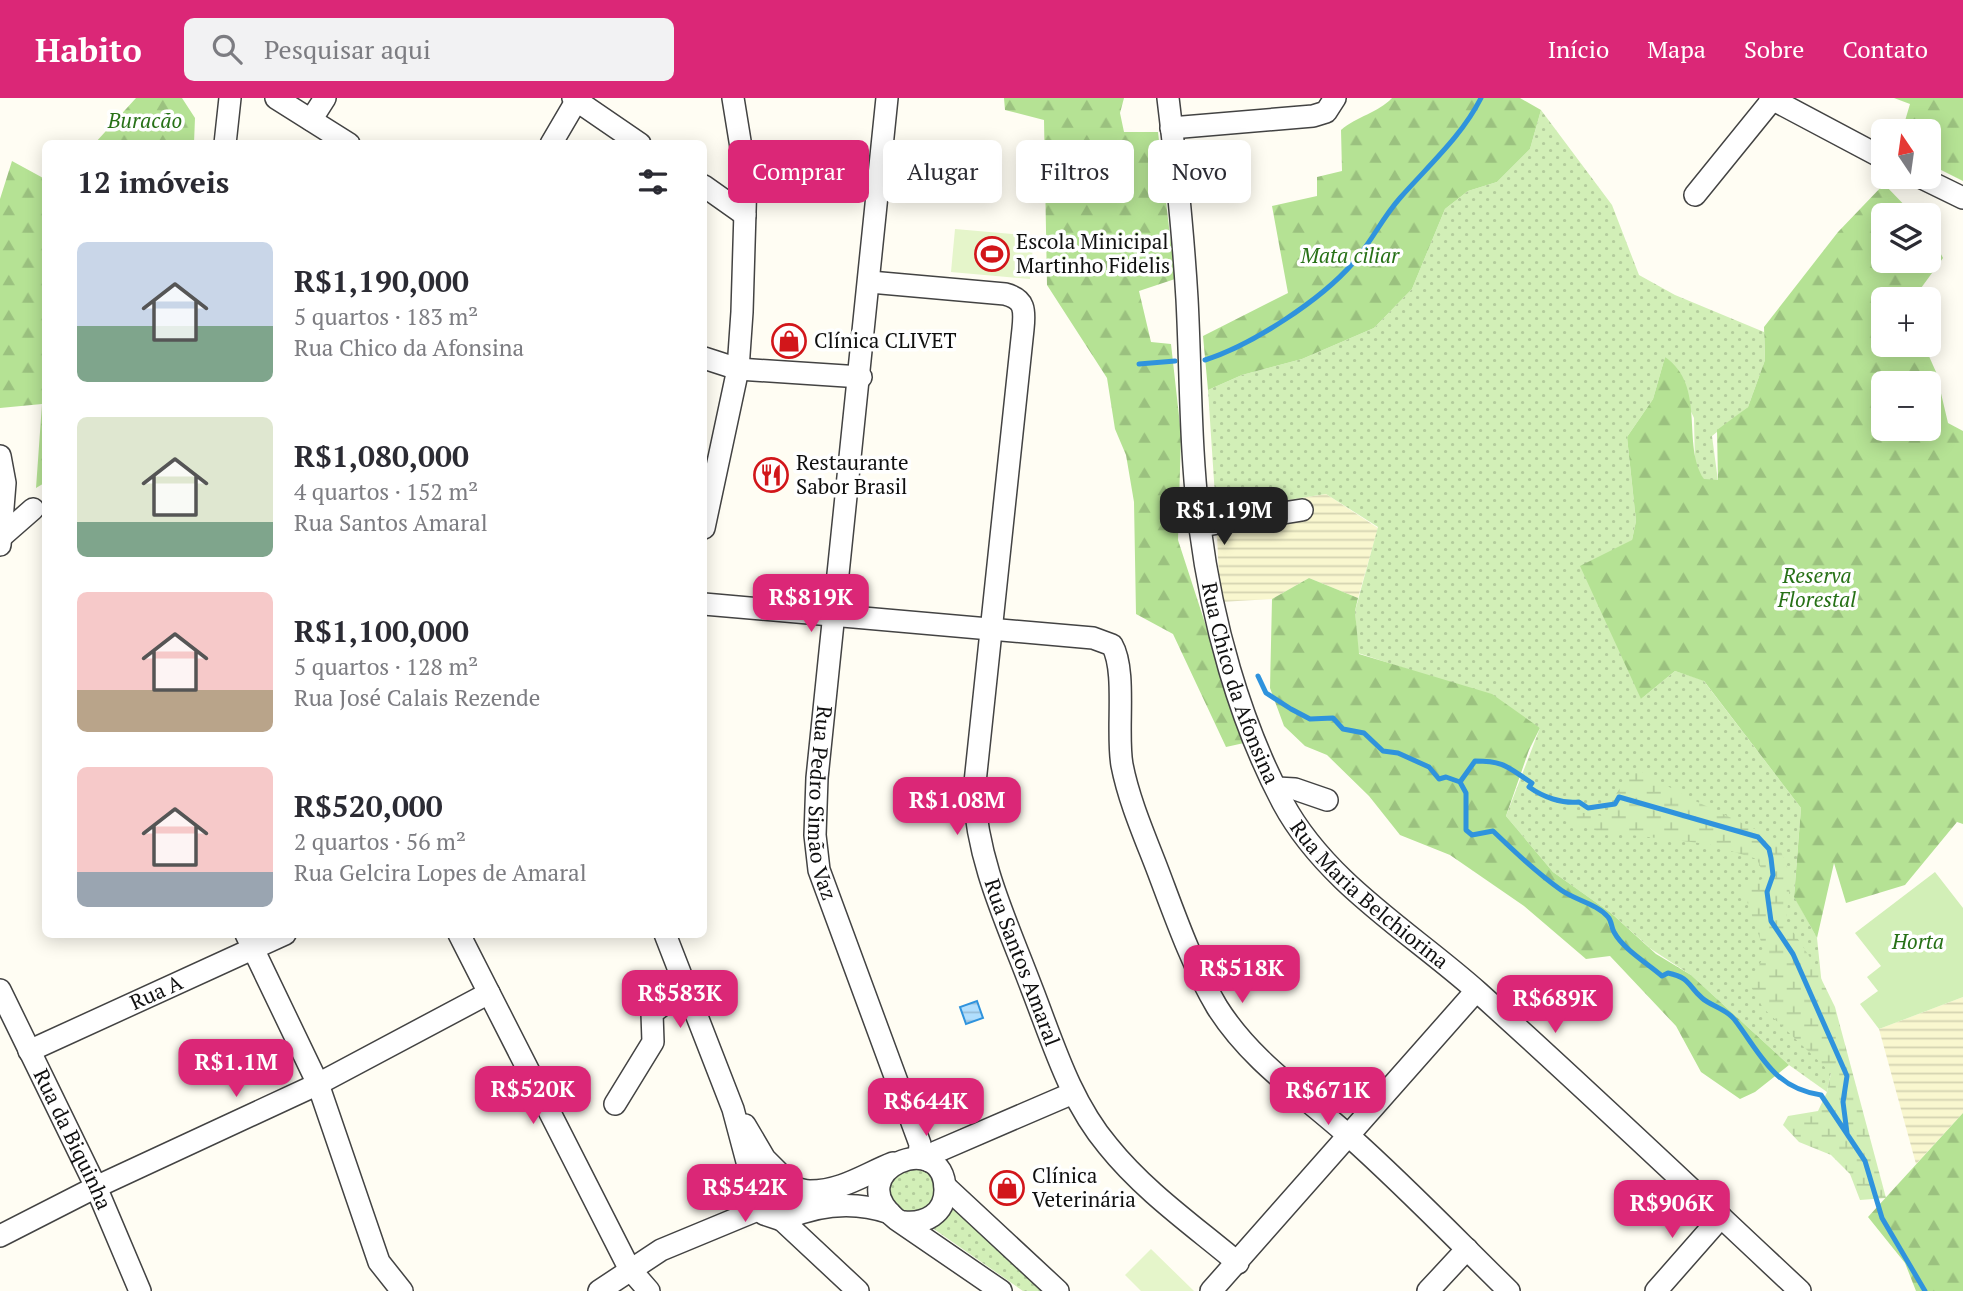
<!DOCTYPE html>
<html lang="pt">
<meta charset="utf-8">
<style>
body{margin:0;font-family:"PT Serif",serif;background:#f2f2f3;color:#2b2b33;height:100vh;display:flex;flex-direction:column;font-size:26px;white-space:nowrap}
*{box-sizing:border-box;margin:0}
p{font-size:23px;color:#7c7c81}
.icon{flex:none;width:38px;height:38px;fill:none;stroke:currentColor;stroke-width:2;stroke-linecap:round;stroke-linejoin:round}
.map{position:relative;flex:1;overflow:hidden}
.drawer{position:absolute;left:42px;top:42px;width:665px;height:798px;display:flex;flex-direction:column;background:#fff;border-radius:10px;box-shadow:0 4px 18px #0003}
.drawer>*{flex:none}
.guide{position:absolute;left:728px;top:42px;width:665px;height:63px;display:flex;gap:14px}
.needle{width:46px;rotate:347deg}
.tools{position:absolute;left:1871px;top:21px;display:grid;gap:14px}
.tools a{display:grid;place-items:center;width:70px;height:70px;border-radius:10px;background:#fff;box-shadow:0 4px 18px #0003;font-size:35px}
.price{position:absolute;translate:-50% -60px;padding:0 16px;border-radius:14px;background:#db2777;color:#fff;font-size:23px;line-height:46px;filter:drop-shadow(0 2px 4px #0008)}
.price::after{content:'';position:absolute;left:50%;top:42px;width:21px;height:16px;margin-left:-10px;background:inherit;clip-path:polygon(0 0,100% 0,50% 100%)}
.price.on{background:#222;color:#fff}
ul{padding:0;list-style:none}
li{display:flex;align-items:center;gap:21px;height:175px;padding:0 35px}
li span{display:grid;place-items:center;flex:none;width:196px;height:140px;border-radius:10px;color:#555}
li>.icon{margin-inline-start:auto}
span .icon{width:84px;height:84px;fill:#fffc;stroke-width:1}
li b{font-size:30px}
h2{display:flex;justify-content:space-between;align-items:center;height:84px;padding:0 35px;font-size:30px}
.pill{padding:0 24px;border-radius:10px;background:#fff;box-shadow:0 4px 18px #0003;font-size:24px;line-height:63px}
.pill.on{background:#db2777;color:#fff}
header{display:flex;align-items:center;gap:42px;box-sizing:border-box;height:98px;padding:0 35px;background:#db2777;color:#fff}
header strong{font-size:33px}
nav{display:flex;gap:38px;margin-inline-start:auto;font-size:24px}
.search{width:490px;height:63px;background:#f2f2f3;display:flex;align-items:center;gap:18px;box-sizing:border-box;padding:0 24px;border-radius:10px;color:#7c7c81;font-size:26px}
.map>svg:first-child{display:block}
.farmland{fill:url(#farmland-rules)}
.grass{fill:url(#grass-dots)}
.forest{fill:url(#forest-firs);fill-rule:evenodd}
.wetland{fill:url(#wetland-marsh)}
.garden{fill:#d2efb7}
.pitch{fill:#e5f5ca}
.water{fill:url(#water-rules);stroke:#2f93dd;stroke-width:2}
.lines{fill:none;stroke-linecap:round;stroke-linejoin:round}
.stream{stroke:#2f93dd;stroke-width:5}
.minor-casing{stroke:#434343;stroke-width:24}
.minor{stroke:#fff;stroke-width:21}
.labels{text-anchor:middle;stroke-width:7;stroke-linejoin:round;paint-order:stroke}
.park-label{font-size:21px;font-style:italic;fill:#277117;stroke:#fff}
.poi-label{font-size:21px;fill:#101010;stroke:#fff;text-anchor:start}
.street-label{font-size:21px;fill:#101010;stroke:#fff}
</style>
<header>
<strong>Habito</strong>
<div class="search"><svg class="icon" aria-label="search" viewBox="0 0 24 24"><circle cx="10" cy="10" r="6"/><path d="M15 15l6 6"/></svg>Pesquisar aqui</div>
<nav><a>Início</a><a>Mapa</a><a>Sobre</a><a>Contato</a></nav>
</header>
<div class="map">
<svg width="1963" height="1193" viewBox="0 0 1963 1193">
<defs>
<pattern id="farmland-rules" width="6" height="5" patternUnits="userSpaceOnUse" patternTransform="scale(1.75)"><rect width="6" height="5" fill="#f9f7cf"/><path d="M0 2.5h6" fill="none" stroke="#d4d3b1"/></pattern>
<pattern id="grass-dots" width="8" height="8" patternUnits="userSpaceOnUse" patternTransform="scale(1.75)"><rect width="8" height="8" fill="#d2efb7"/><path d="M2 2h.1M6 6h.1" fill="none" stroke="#b3cc9c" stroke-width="1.8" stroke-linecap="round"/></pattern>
<pattern id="forest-firs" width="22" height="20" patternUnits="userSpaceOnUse" patternTransform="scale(1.75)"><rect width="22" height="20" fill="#b5e294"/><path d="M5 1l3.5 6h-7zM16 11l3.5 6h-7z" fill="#9bc17f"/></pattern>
<pattern id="wetland-marsh" width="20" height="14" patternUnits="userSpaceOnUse" patternTransform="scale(1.75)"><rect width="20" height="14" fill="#d2efb7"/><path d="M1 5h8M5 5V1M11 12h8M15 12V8" fill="none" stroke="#b3cc9c"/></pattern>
<pattern id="water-rules" width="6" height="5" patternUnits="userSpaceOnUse" patternTransform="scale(1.75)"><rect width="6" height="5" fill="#b1defd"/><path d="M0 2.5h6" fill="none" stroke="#97bdd8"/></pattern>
</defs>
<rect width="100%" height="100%" fill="#fffdf3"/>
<path class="farmland" d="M1326,396L1378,430L1358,500L1309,480L1272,501L1220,504L1216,413Z
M1963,899V1015L1916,1066L1879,931Z"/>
<path class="grass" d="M1541,12L1612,107L1639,177L1675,197L1764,234L1765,262L1748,309L1712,338L1718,383L1704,382L1695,368L1694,320L1665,259L1653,301L1627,339L1636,423L1632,442L1641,601L1675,573L1703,582L1801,710L1794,798L1817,840L1831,975L1827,994L1789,967L1691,877L1651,851L1611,815L1553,774L1506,718L1540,630L1413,573L1358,555L1355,513L1378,429L1326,396L1216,413L1208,292L1242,277L1302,261L1374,230L1412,191L1445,111L1468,93L1497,84L1530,51Z
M923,1069L939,1086L928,1114L904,1116L889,1097C891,1074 903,1073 923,1069Z
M769,1091L791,1095L781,1118L763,1100Z
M951,1108L1045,1193H1023L931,1129Z"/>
<path class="forest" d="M136,0H182L195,20L194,45H95Z
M1004,0H1124L1120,15L1124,34H1158L1175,181L1139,193L1151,244L1171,246L1181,336L1178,442L1244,645L1226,649L1173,536L1136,516L1134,404L1126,357L1115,331L1107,280L1047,187L1044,22L1005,12Z
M1392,0H1520L1541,12L1530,51L1497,84L1468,93L1445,111L1412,191L1374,230L1302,261L1242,277L1208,292L1203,238L1288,195L1272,108L1317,98V79L1342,73L1341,32C1357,18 1378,15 1392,0Z
M1894,0H1963V83L1929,66L1928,33H1902L1910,6Z
M12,63L45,81L46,384L36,390L42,306L0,310V101Z
M1884,86L1914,117H1883V163H1928L1929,133L1943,160L1913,201H1883V247H1924L1936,274L1948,325L1963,333V726L1957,724L1905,787L1846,805L1834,765L1817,840L1794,799L1801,710L1704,583L1675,573L1641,601L1580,468L1632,442L1636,423L1627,339L1653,301L1665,259C1707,288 1681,347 1704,381L1718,382L1717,332L1748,309L1765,262L1764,229L1838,134ZM1928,285V331H1883V285Z
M1309,480L1358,500L1355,513L1359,556L1492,596L1540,630L1529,652L1506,718L1553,774L1611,815L1656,856L1691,877L1789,967L1755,994L1740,1001L1701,974L1676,928L1610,858L1586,861L1524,808L1450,757L1400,737L1369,698L1327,657L1305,648L1284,628L1270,590L1272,501Z
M1963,1015V1193H1916L1905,1165L1868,1119Z"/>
<path class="wetland" d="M1635,670L1689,700L1776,741L1791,779L1786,823L1813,864L1835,909L1886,1100L1860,1102L1850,1076L1831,1057L1799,1044L1783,1027L1788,1018L1818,1013L1827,994L1831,975L1763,910L1750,887L1765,855L1742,789L1765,780L1757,761L1708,746L1597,733L1565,723L1560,711L1602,718L1615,706L1616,696Z"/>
<path class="garden" d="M1935,774L1963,810V899L1879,931L1860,906L1878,893L1867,879L1881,868L1855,835Z"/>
<path class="pitch" d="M955,131L1034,138L1030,181L951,174Z
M1151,1151L1194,1193H1141L1125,1177Z"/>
<path class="water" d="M977,903L983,920L966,926L960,909Z"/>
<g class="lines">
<path class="stream" d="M1205,262C1252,247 1321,202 1353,165C1371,145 1382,120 1400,100C1428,68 1462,38 1481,0
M1139,266L1175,263
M1258,578L1266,595L1291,611L1310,621L1333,620L1343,631L1364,635L1383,653L1398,655L1429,669L1439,681L1446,679L1460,684L1475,663C1506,663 1508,670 1532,685L1529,689C1543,699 1562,706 1579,704L1588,710L1615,706L1619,699L1758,739L1769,751L1771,760L1773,777L1767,794L1771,823L1793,856L1847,978L1843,1004L1847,1035
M1460,684L1466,695V732L1472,737L1493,733C1515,754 1536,774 1561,792C1575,802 1597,806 1608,819C1612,823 1611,829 1614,834C1623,851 1647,865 1662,878L1668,875C1691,880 1687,887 1702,900C1711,908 1726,911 1734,921C1761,956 1773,990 1821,997L1865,1063L1882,1120L1925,1193"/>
<g class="minor-casing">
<g id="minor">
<path d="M276,0L349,46"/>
<path d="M573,0L640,46"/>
<path id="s1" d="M887,0L817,680L815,737L819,772L920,1046L919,1060"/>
<path id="s2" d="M1168,0C1176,66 1183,134 1187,201C1191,277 1190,355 1200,430C1212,523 1239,622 1283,705C1326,785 1412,835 1478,894C1587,992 1693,1093 1800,1193"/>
<path d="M1770,0L1883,60"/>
<path d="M311,22L325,0"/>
<path d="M1171,30L1313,18L1326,14L1335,0"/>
<path d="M225,46L230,0"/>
<path d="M551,46L578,0"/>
<path d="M1920,79L1963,100"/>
<path d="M704,88L745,117"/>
<path d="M1695,97L1772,2"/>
<path id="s3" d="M870,184L1005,196C1025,201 1025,212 1023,231L974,694C977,764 1008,827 1032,891C1053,945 1070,1003 1108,1048C1144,1093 1194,1128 1238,1165"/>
<path d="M704,260L738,271L861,279"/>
<path d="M0,358L5,385L0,447"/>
<path d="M1200,428L1302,412"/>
<path d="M704,430L738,271L742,214L746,80L733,0"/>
<path d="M1,439L33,411"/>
<path d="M704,506L1093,540L1112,547C1127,573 1116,634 1122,667C1129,703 1145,739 1158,773C1175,818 1192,867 1217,909C1251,963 1302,996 1349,1038C1404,1087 1456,1141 1509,1193"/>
<path d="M1277,690L1295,691L1327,702"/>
<path d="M246,836L318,986L379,1164L402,1193"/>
<path d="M459,836L629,1170L649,1193"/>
<path d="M665,836L733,1011L758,1105"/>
<path id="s4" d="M0,892L96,1089L140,1193"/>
<path id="s5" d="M29,953L285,836"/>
<path d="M615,1006L653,944L652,915L686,890"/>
<path d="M745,1027L765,1061L790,1086"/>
<path d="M929,1063L936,1054L1073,995"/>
<path d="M945,1088L1058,1193"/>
<path d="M794,1091C801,1105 796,1117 782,1122L764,1116L758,1098C770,1070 790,1093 810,1093C842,1093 865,1076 893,1065"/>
<path d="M788,1120C821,1106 855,1103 890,1115"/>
<path d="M782,1122L858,1193"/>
<path d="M904,1124C925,1126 945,1116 945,1092C945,1028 838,1073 896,1121L1001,1193"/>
<path d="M0,1138L96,1089L318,986L489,895"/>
<path d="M599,1193L661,1152L760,1111"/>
<path d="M1211,1193L1476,893"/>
<path d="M1428,1193L1467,1151"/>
<path d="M1656,1193L1721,1119"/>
</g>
</g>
<use href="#minor" class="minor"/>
</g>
<defs>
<g id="stadium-ring" transform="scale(1.75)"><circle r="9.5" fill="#fff" stroke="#d2161a" stroke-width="1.5"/><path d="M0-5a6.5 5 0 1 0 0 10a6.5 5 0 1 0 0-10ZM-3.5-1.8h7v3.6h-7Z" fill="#d2161a"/></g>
<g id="shop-ring" transform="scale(1.75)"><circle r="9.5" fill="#fff" stroke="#d2161a" stroke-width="1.5"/><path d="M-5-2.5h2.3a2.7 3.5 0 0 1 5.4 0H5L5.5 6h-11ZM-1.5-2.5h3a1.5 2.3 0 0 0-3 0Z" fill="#d2161a"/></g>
<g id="restaurant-ring" transform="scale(1.75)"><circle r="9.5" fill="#fff" stroke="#d2161a" stroke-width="1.5"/><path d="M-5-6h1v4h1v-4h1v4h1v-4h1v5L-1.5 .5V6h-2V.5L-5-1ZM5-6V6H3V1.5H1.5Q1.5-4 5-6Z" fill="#d2161a"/></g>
</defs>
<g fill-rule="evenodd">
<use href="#stadium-ring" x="992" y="156"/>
<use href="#shop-ring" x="789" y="243"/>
<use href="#restaurant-ring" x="771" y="377"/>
<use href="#shop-ring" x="1007" y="1090"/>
</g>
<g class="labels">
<g class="park-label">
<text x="145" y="30">Buracão</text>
<text x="1350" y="165">Mata ciliar</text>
<text x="1817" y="485">Reserva<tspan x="1817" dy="24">Florestal</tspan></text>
<text x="1918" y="851">Horta</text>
</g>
<g class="poi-label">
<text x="1016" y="151">Escola Minicipal<tspan x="1016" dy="24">Martinho Fidelis</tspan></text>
<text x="814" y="250">Clínica CLIVET</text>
<text x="796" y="372">Restaurante<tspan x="796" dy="24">Sabor Brasil</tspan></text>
<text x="1032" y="1085">Clínica<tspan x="1032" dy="24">Veterinária</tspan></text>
</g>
<g class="street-label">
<text dy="7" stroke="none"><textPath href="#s2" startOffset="592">Rua Chico da Afonsina</textPath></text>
<text dy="7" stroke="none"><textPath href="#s1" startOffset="709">Rua Pedro Simão Vaz</textPath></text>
<text dy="7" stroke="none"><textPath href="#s2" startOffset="847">Rua Maria Belchiorina</textPath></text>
<text dy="7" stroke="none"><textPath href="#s3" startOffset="824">Rua Santos Amaral</textPath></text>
<text dy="7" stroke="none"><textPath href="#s5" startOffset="140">Rua A</textPath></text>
<text dy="7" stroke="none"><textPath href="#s4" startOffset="166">Rua da Biquinha</textPath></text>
</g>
</g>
</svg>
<div class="tools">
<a><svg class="needle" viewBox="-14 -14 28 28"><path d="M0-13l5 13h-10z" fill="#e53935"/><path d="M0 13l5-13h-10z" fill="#7c7c81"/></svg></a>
<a><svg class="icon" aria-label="layers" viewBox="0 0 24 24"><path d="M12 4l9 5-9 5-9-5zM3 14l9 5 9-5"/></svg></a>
<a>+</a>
<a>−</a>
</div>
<b class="price on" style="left:1224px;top:449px">R$1.19M</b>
<b class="price" style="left:811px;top:536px">R$819K</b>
<b class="price" style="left:957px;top:739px">R$1.08M</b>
<b class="price" style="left:1242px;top:907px">R$518K</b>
<b class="price" style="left:680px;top:932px">R$583K</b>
<b class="price" style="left:1555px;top:937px">R$689K</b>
<b class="price" style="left:236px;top:1001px">R$1.1M</b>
<b class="price" style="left:533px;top:1028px">R$520K</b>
<b class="price" style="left:1328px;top:1029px">R$671K</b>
<b class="price" style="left:926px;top:1040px">R$644K</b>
<b class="price" style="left:745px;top:1126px">R$542K</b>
<b class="price" style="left:1672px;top:1142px">R$906K</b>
<div class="guide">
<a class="pill on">Comprar</a>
<a class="pill">Alugar</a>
<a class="pill">Filtros</a>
<a class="pill">Novo</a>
</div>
<section class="drawer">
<h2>12 imóveis<svg class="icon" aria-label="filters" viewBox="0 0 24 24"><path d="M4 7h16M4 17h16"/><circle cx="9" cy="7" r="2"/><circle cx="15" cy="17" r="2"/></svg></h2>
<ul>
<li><span style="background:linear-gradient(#c9d6e8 60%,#7fa58c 0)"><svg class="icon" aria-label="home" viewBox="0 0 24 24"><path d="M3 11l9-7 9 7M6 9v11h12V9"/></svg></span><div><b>R$1,190,000</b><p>5 quartos · 183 m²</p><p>Rua Chico da Afonsina</p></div></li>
<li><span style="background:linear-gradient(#dfe7d0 75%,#7fa58c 0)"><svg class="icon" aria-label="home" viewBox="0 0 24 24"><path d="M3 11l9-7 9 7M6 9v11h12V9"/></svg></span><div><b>R$1,080,000</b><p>4 quartos · 152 m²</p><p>Rua Santos Amaral</p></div></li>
<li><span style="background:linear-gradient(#f6c9c9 70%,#b9a48a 0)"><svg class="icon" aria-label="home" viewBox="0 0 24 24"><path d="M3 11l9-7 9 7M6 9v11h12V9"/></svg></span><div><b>R$1,100,000</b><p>5 quartos · 128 m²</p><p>Rua José Calais Rezende</p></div></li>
<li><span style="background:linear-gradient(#f6c9c9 75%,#9aa5b1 0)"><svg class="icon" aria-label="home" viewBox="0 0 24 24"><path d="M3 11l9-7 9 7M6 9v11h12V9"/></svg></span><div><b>R$520,000</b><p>2 quartos · 56 m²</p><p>Rua Gelcira Lopes de Amaral</p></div></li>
</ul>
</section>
</div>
